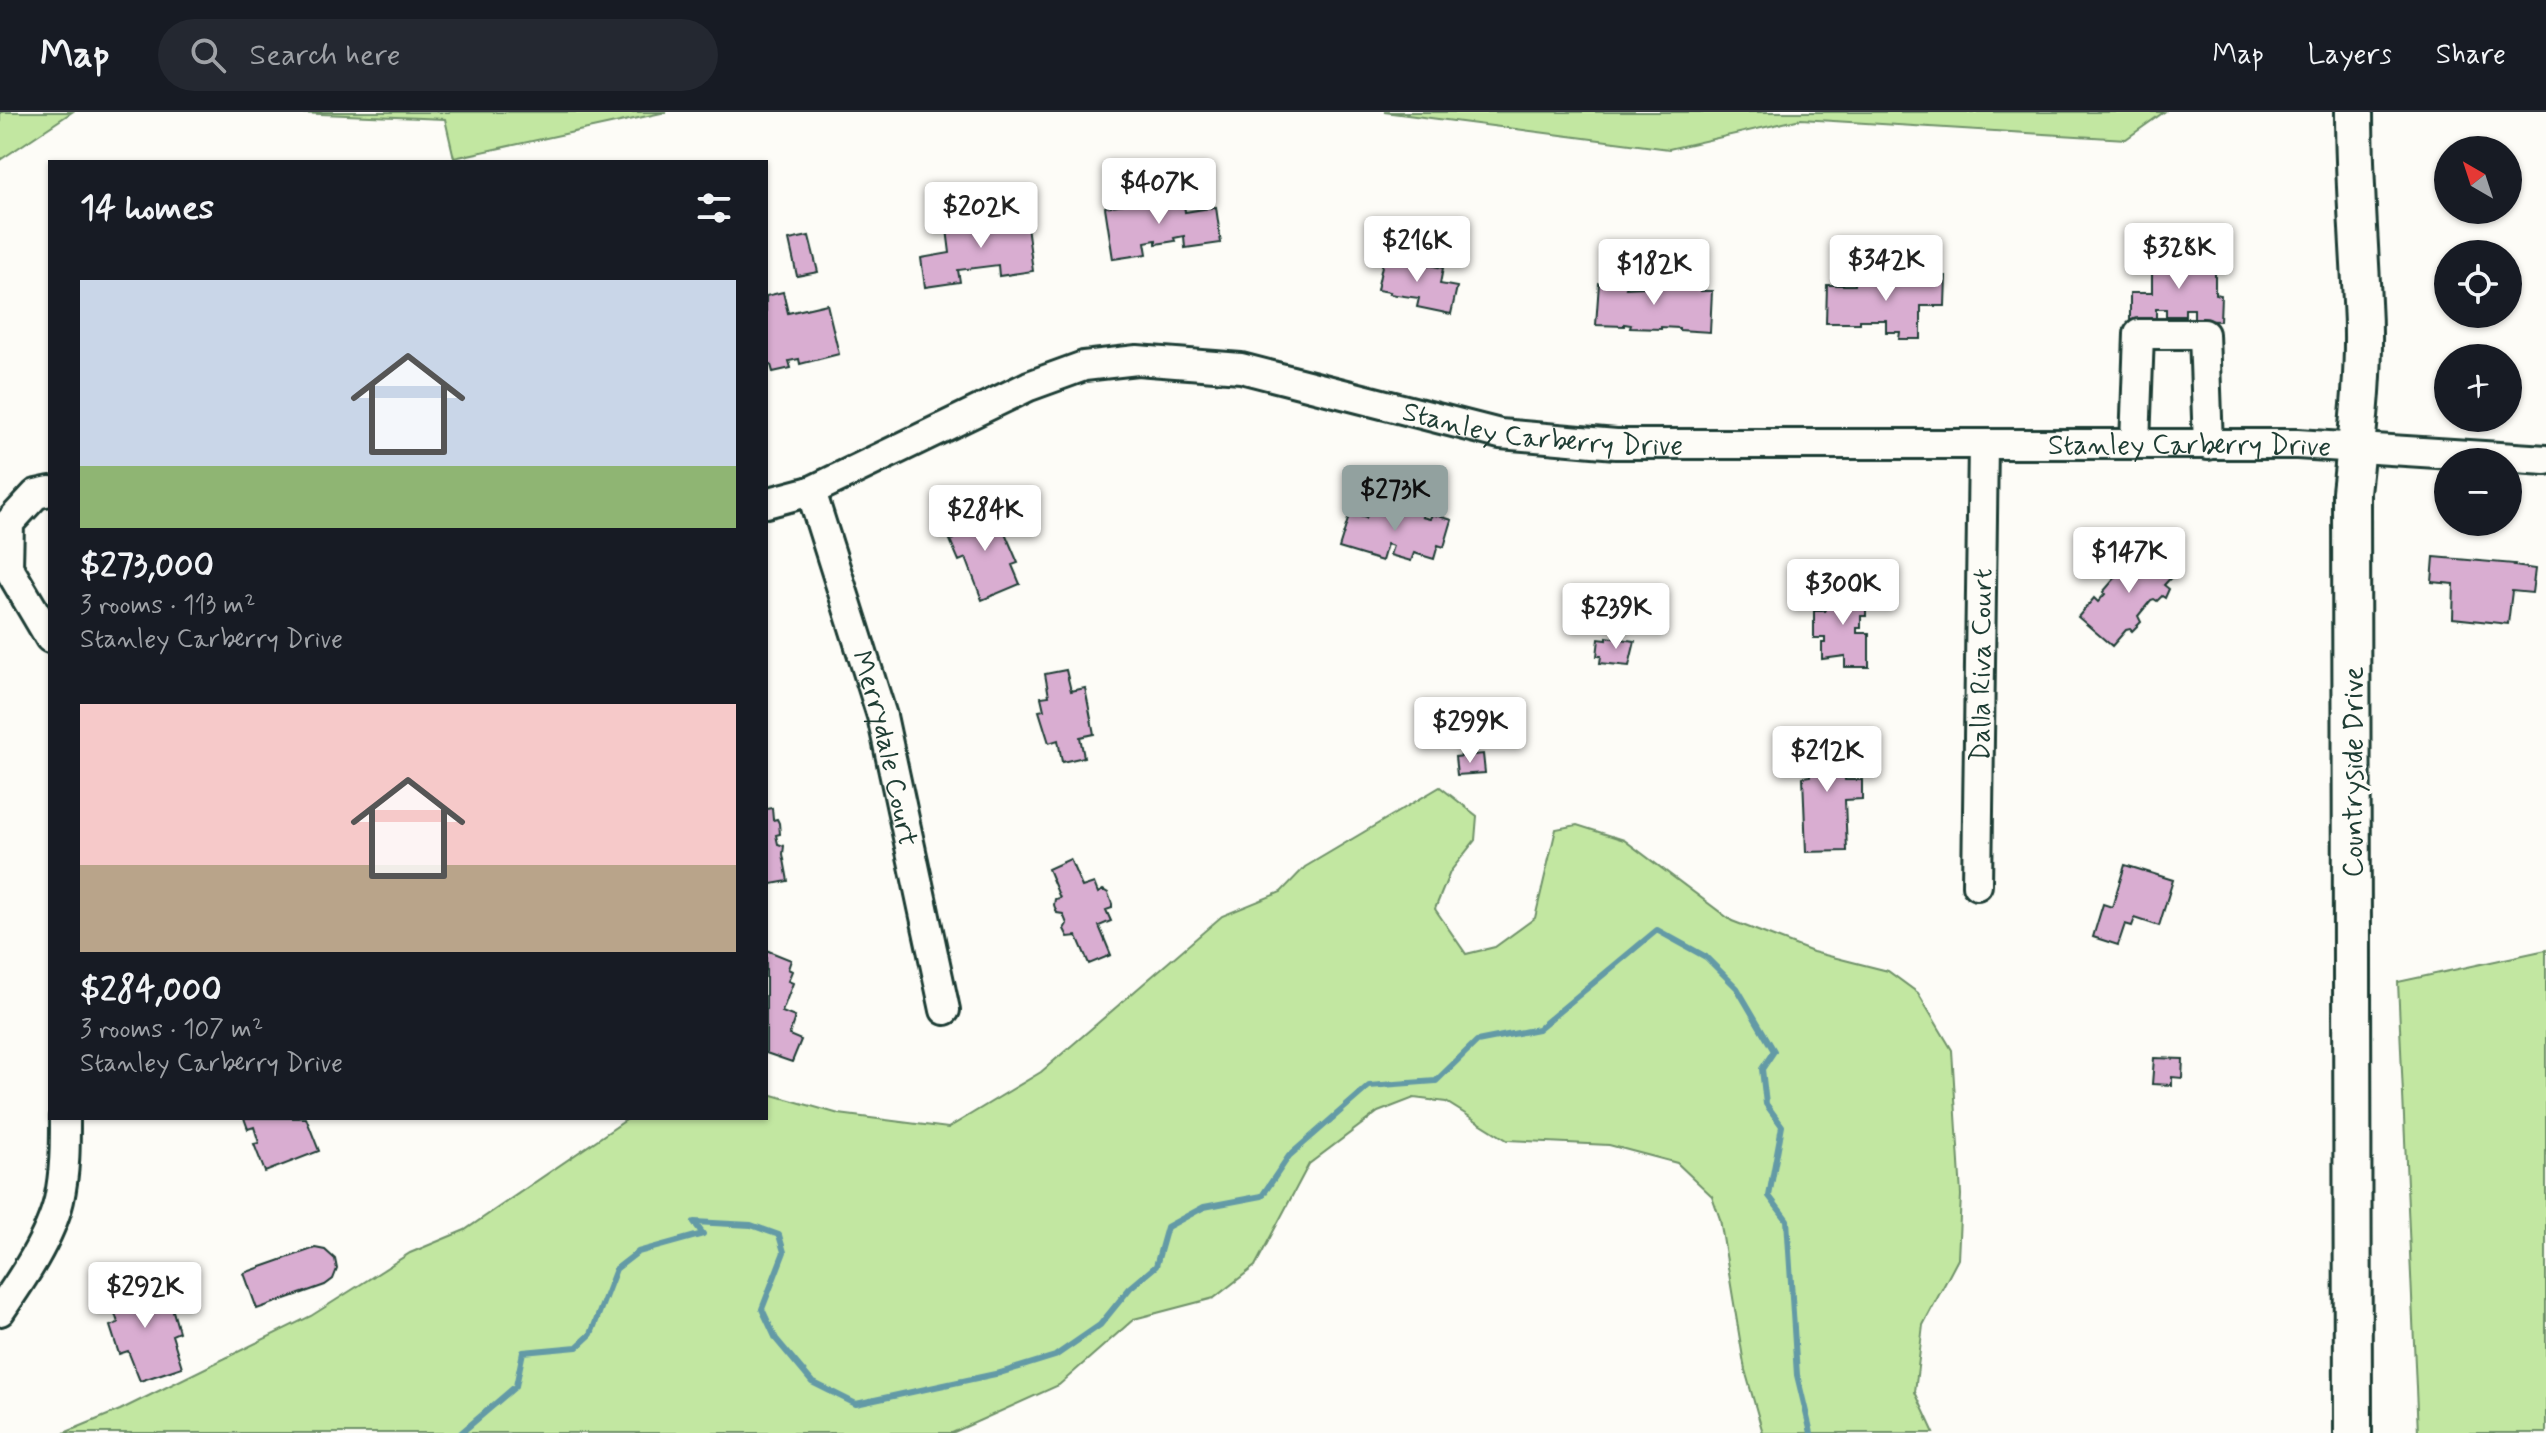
<!DOCTYPE html>
<meta charset="utf-8">
<style>
body{margin:0;font-family:Mynerve,sans-serif;background:#242831;color:#f1f3f6;height:100vh;display:flex;flex-direction:column;font-size:30px;white-space:nowrap}
*{box-sizing:border-box;margin:0}
p{font-size:26px;color:#9ea1a6}
.icon{flex:none;width:44px;height:44px;fill:none;stroke:currentColor;stroke-width:2;stroke-linecap:round;stroke-linejoin:round}
.map{position:relative;flex:1;overflow:hidden}
.panel{position:absolute;left:48px;top:48px;width:720px;height:960px;display:flex;flex-direction:column;background:#171b24;border-radius:0px;box-shadow:0 2px 6px #0004}
.panel>*{flex:none}
.needle{width:52px;rotate:321deg}
.tools{position:absolute;left:2434px;top:24px;display:grid;gap:16px}
.tools a{display:grid;place-items:center;width:88px;height:88px;border-radius:50%;background:#171b24;box-shadow:0 2px 6px #0004;font-size:40px}
.price{position:absolute;translate:-50% -68px;padding:0 18px;border-radius:8px;background:#fff;color:#222;font-size:26px;line-height:52px;filter:drop-shadow(0 2px 4px #0008)}
.price::after{content:'';position:absolute;left:50%;top:48px;width:24px;height:18px;margin-left:-12px;background:inherit;clip-path:polygon(0 0,100% 0,50% 100%)}
.price.active{background:#92a19f;color:#111}
ul{padding:0;list-style:none}
li{display:grid;align-content:center;gap:16px;height:424px;padding:0 32px}
li span{display:grid;place-items:center;height:248px;border-radius:0px;color:#555}
li>.icon{margin-inline-start:auto}
span .icon{width:144px;height:144px;fill:#fffc;stroke-width:1}
li b{font-size:34px}
h2{display:flex;justify-content:space-between;align-items:center;height:96px;padding:0 32px;font-size:34px}
header{display:flex;align-items:center;gap:48px;box-sizing:border-box;height:112px;padding:0 40px;background:#171b24;border-bottom:2px solid #363941}
header strong{font-size:38px}
nav{display:flex;gap:44px;margin-inline-start:auto;font-size:28px}
.search{width:560px;height:72px;background:#242831;display:flex;align-items:center;gap:20px;box-sizing:border-box;padding:0 28px;border-radius:44px;color:#9ea1a6;font-size:30px}
.map>svg:first-child{display:block}
.green{fill:#c2e7a1;stroke:#70926a;stroke-width:2}
.lines{fill:none;stroke-linecap:round;stroke-linejoin:round}
.stream{stroke:#639aa6;stroke-width:6}
.building{fill:#d9add1;stroke:#1f3d34;stroke-width:2}
.minor-casing{stroke:#1f3d34;stroke-width:34}
.major-casing{stroke:#1f3d34;stroke-width:42}
.minor{stroke:#fdfcf7;stroke-width:28}
.major{stroke:#fdfcf7;stroke-width:36}
.labels{text-anchor:middle;stroke-width:7;stroke-linejoin:round;paint-order:stroke}
.street-label{font-size:28px;fill:#1f3d34;stroke:#fdfcf7}
</style>
<header>
<strong>Map</strong>
<div class="search"><svg class="icon" aria-label="search" viewBox="0 0 24 24"><circle cx="10" cy="10" r="6"/><path d="M15 15l6 6"/></svg>Search here</div>
<nav><a>Map</a><a>Layers</a><a>Share</a></nav>
</header>
<div class="map">
<svg width="2546" height="1321" viewBox="0 0 2546 1321">
<rect width="100%" height="100%" fill="#fdfcf7"/>
<filter id="ink" filterUnits="userSpaceOnUse"><feTurbulence type="fractalNoise" baseFrequency=".0125" numOctaves="2"/><feDisplacementMap in="SourceGraphic" scale="16" xChannelSelector="R" yChannelSelector="G"/><feConvolveMatrix kernelMatrix="1 2 1 2 8 2 1 2 1" color-interpolation-filters="sRGB"/></filter>
<g filter="url(#ink)">
<path class="green" d="M0,0H72L0,48Z
M271,0H666L454,46L445,7Z
M1384,0H2164L2126,27L1801,7L1669,37Z
M1440,675L1477,704L1475,728L1450,760L1435,797L1466,842L1495,835L1535,806L1556,717L1577,713L1624,728L1732,809L1813,840L1888,859L1918,881L1952,938L1961,1083L1958,1147L1923,1213L1915,1280L1934,1321H1763L1745,1258L1720,1107L1712,1084L1677,1051L1609,1033L1507,1028L1446,990L1414,986L1378,1000L1309,1052L1255,1154L1214,1186L1134,1207L1059,1273L952,1321H64L120,1298L311,1204L410,1141L465,1118L629,1006H766V981L839,1002L948,1016L1041,960L1222,804L1281,780L1305,755Z
M2546,838V1321H2418L2398,870Z"/>
<g class="lines">
<path class="stream" d="M461,1321L516,1274L523,1240L577,1235L591,1222L616,1157L638,1140L703,1122L694,1110L751,1113L779,1123L784,1140L762,1197L776,1227L812,1270L856,1292L1000,1261L1055,1244L1100,1213L1130,1176L1156,1154L1167,1115L1204,1095L1262,1084L1289,1044L1369,974L1436,969L1477,929L1538,917L1657,818L1706,845L1737,876L1774,939L1762,957L1766,992L1782,1014L1769,1084L1787,1108L1797,1263L1811,1321"/>
</g>
<path class="building" d="M1183,83L1185,100L1216,95L1221,131L1185,136L1184,124L1174,126L1175,129L1156,132V128L1145,130L1147,142L1113,147L1105,95Z
M994,102L996,110L1026,106L1033,159L999,164L998,153L958,158L960,170L925,175L921,146L950,141L947,117L969,114L967,106Z
M809,124L818,160L797,164L789,128Z
M2164,141H2202V158H2215V182L2221,183L2220,209L2194,208V197H2185V204H2166V197H2156V208H2130V181H2152V156L2164,157Z
M1384,144L1443,156L1440,172L1457,175L1451,202L1417,195L1419,186L1389,182L1390,180L1377,178Z
M1914,164H1946L1945,194H1921V227H1899L1900,220H1886V208H1860V211H1826L1827,173H1855V169L1914,170Z
M1599,171L1627,173L1626,176L1644,175L1645,172L1663,174V175L1701,176V179H1712L1710,220L1679,218V216L1661,215V217L1630,216L1631,213L1624,212V214L1596,213Z
M783,180L788,201L827,192L839,242L800,252L799,247L789,249L791,256L773,260L771,253L766,254V184Z
M1380,385L1401,391L1399,397L1407,400L1409,396L1424,401L1422,405L1430,407L1432,402L1452,408L1444,435L1438,433L1434,447L1414,441L1411,449L1390,443L1393,434L1387,432L1382,449L1339,436L1350,401L1366,406L1368,401L1375,403Z
M987,396L996,419L1003,416L1018,451L1012,453L1020,472L982,488L966,446L959,449L950,428L954,427L948,412Z
M2142,429L2177,459L2164,473L2169,477L2165,486L2162,484L2157,489L2154,487L2151,488L2138,504L2141,510L2132,519L2130,517L2126,518L2112,534L2078,505L2094,486L2098,490L2105,482L2103,480L2122,458L2124,460L2132,452L2127,447Z
M2434,445L2515,452L2514,454L2535,457L2532,481L2512,479L2508,512L2453,506L2454,472L2432,470Z
M1860,476V488H1866V504H1861V516H1857V521H1869V555H1845V544L1822,547V531H1825V526H1814V499H1825V477Z
M1607,525L1635,529L1629,554L1600,551L1601,544H1597L1599,527L1607,528Z
M1066,558L1071,579L1085,576L1094,622L1080,625L1084,645L1062,650L1058,628L1049,631L1039,599L1044,598L1041,585L1049,584L1045,562Z
M1843,619L1845,668H1862V687L1845,688L1847,739L1806,740L1803,665L1810,664L1809,620Z
M1483,642L1485,661L1457,663L1455,645Z
M772,696L773,708L777,707L779,711L780,722L776,723L778,732L784,734L783,742L788,769L766,773V697Z
M1070,747L1082,775L1094,771L1098,781L1103,778L1108,781L1112,792V796L1106,798L1111,809L1099,814L1111,843L1089,852L1077,824L1068,825L1064,817L1067,812L1063,802L1057,801L1054,793L1055,787L1060,786L1048,757Z
M2125,753L2173,768L2159,814L2135,806L2132,814L2125,812L2118,833L2093,825L2103,792L2112,795Z
M766,838L791,848L788,857L792,859L788,869L793,871L782,900L795,905L789,923L801,928L792,950L766,941Z
M2154,946L2183,947L2182,966L2172,965V973L2152,972Z
M244,1006H306L319,1039L265,1060L254,1032L259,1031L254,1015L248,1017Z
M315,1136L325,1138L335,1147L337,1157L333,1167L325,1173L257,1197L244,1161Z
M149,1166L156,1188L159,1187L162,1195L171,1192L179,1220L172,1223L182,1255L140,1269L128,1239L119,1242L110,1214L118,1211L108,1179Z"/>
<g class="lines">
<g class="minor-casing">
<g id="minor">
<path d="M2135,332L2139,222H2204L2208,333"/>
<path d="M50,379L36,382L9,411L8,455L50,526"/>
<path id="s1" d="M811,379L882,604L945,898"/>
<path id="s2" d="M766,391L811,379L1029,274L1084,254L1137,248L1241,256L1500,322L1616,332H2297L2546,348"/>
<path id="s3" d="M1977,773L1983,332"/>
<path d="M0,1199C22,1167 50,1126 59,1088C65,1060 65,1034 65,1006"/>
</g>
</g>
<g class="major-casing">
<path id="major" d="M2353,1321L2351,380C2358,317 2366,254 2362,190C2359,127 2354,64 2354,0"/>
</g>
<use href="#minor" class="minor"/>
<use href="#major" class="major"/>
</g>
</g>
<g class="labels">
<g class="street-label">
<text dy="10" stroke="none"><textPath href="#s2" startOffset="814">Stanley Carberry Drive</textPath></text>
<text dy="10" stroke="none"><textPath href="#s2" startOffset="1462">Stanley Carberry Drive</textPath></text>
<text dy="10" stroke="none"><textPath href="#s3" startOffset="220">Dalla Riva Court</textPath></text>
<text dy="10" stroke="none"><textPath href="#s1" startOffset="268">Merrydale Court</textPath></text>
<text transform="translate(2352 660) rotate(-90)" y="10">Countryside Drive</text>
</g>
</g>
</svg>
<div class="tools">
<a><svg class="needle" viewBox="-14 -14 28 28"><path d="M0-13l5 13h-10z" fill="#e53935"/><path d="M0 13l5-13h-10z" fill="#9ea1a6"/></svg></a>
<a><svg class="icon" aria-label="locate" viewBox="0 0 24 24"><circle cx="12" cy="12" r="6"/><path d="M12 2v4M12 18v4M2 12h4M18 12h4"/></svg></a>
<a>+</a>
<a>−</a>
</div>
<b class="price" style="left:1159px;top:114px">$407K</b>
<b class="price" style="left:981px;top:138px">$202K</b>
<b class="price" style="left:1417px;top:172px">$216K</b>
<b class="price" style="left:2179px;top:179px">$328K</b>
<b class="price" style="left:1886px;top:191px">$342K</b>
<b class="price" style="left:1654px;top:195px">$182K</b>
<b class="price active" style="left:1395px;top:421px">$273K</b>
<b class="price" style="left:985px;top:441px">$284K</b>
<b class="price" style="left:2129px;top:483px">$147K</b>
<b class="price" style="left:1843px;top:515px">$300K</b>
<b class="price" style="left:1616px;top:539px">$239K</b>
<b class="price" style="left:1470px;top:653px">$299K</b>
<b class="price" style="left:1827px;top:682px">$212K</b>
<b class="price" style="left:145px;top:1218px">$292K</b>
<section class="panel">
<h2>14 homes<svg class="icon" aria-label="filters" viewBox="0 0 24 24"><path d="M4 7h16M4 17h16"/><circle cx="9" cy="7" r="2"/><circle cx="15" cy="17" r="2"/></svg></h2>
<ul>
<li><span style="background:linear-gradient(#c9d6e8 75%,#8fb573 0)"><svg class="icon" aria-label="home" viewBox="0 0 24 24"><path d="M3 11l9-7 9 7M6 9v11h12V9"/></svg></span><div><b>$273,000</b><p>3 rooms · 113 m²</p><p>Stanley Carberry Drive</p></div></li>
<li><span style="background:linear-gradient(#f6c9c9 65%,#b9a48a 0)"><svg class="icon" aria-label="home" viewBox="0 0 24 24"><path d="M3 11l9-7 9 7M6 9v11h12V9"/></svg></span><div><b>$284,000</b><p>3 rooms · 107 m²</p><p>Stanley Carberry Drive</p></div></li>
</ul>
</section>
</div>
